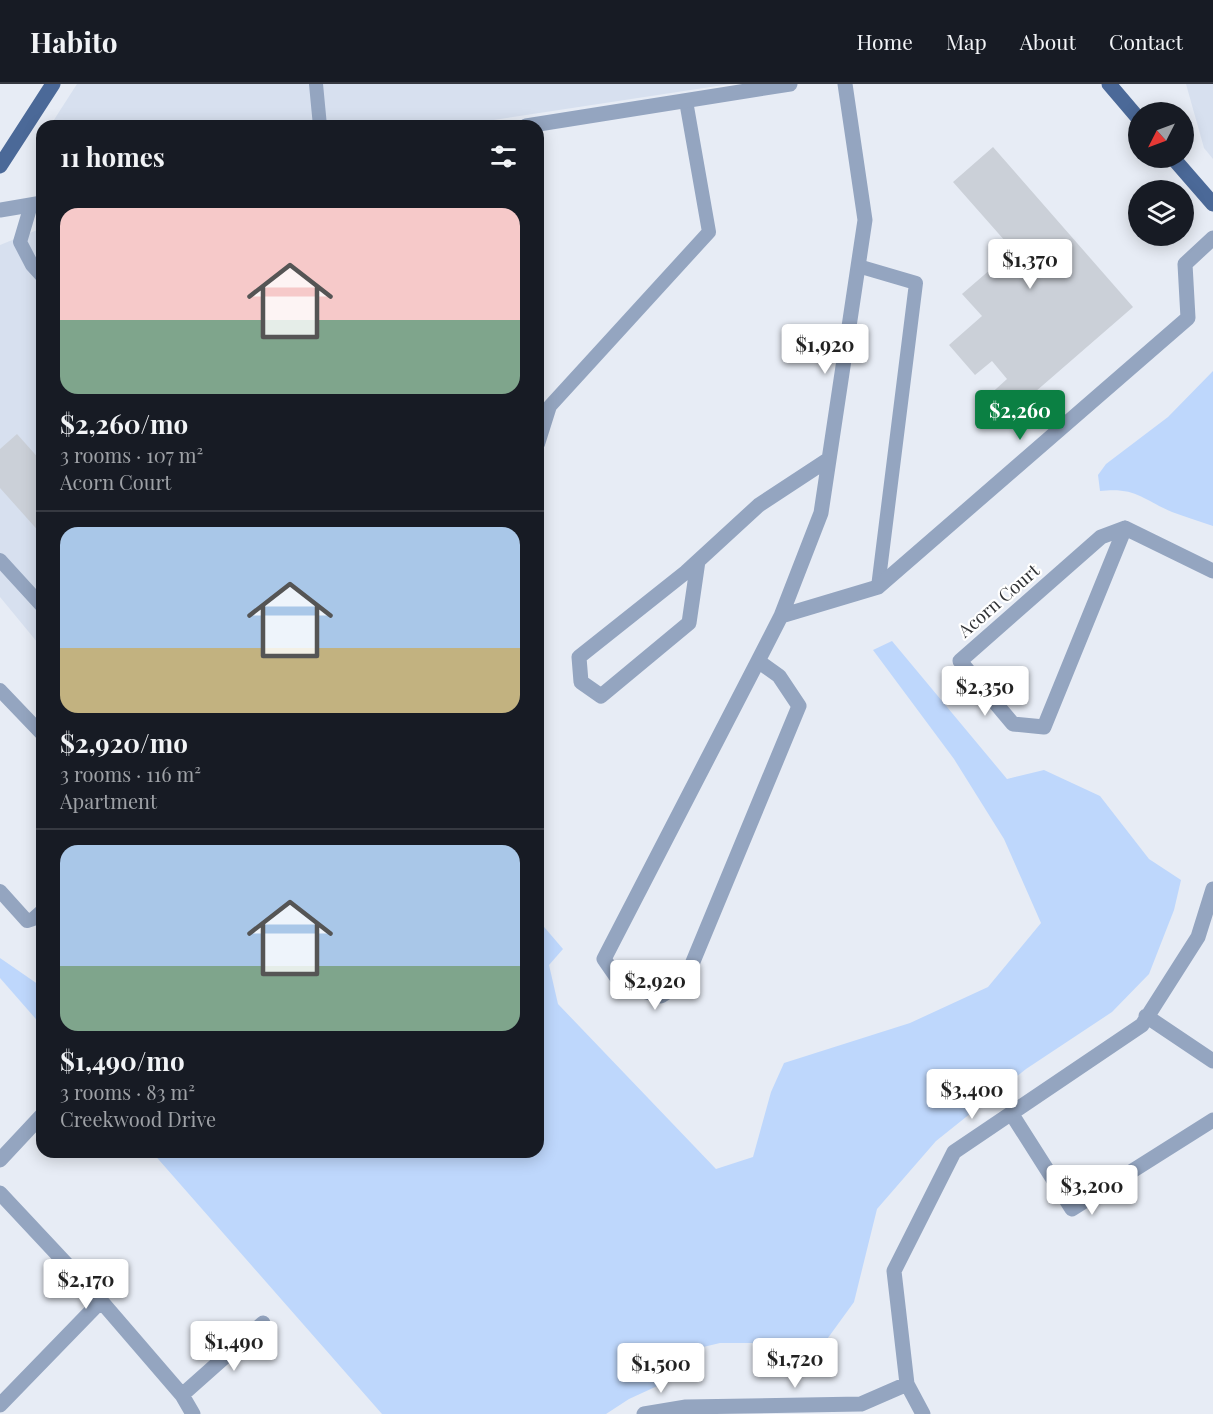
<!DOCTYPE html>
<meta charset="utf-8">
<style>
body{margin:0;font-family:"Playfair Display",serif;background:#242831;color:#f1f3f6;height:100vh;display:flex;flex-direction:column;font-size:22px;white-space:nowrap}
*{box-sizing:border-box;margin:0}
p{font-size:20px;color:#9ea1a6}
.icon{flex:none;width:33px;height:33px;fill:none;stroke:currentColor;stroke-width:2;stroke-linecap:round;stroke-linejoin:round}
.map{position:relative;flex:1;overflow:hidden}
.drawer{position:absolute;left:36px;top:36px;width:508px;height:1038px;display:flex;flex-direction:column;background:#171b24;border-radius:18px;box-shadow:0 3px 15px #0003}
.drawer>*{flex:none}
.needle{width:39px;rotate:228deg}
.tools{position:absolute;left:1128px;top:18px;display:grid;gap:12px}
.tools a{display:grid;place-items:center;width:66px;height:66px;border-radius:50%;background:#171b24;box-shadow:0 3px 15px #0003;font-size:30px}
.price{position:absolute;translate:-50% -51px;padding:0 14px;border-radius:6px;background:#fff;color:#222;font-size:20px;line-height:39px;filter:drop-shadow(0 2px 3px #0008)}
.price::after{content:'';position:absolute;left:50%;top:36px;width:18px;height:14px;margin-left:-9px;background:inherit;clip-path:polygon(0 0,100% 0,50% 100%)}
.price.current{background:#0b8043;color:#fff}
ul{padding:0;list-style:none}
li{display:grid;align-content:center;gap:12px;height:318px;padding:0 24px}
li+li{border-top:2px solid #363941}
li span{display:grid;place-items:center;height:186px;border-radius:18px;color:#555}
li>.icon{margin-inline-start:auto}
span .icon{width:108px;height:108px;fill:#fffc;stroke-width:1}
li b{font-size:26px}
h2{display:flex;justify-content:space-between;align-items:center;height:72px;padding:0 24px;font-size:26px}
header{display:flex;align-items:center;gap:36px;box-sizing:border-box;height:84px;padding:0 30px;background:#171b24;border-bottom:2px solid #363941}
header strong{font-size:28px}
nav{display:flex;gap:33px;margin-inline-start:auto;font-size:21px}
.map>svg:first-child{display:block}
.built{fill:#d7e0ef}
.green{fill:#bed7fc}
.building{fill:#cbd0d8}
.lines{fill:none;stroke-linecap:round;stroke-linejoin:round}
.service{stroke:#94a5c0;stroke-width:14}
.minor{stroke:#94a5c0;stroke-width:15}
.tertiary{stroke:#94a5c0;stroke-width:15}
.primary{stroke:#4b6998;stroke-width:15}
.labels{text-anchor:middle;stroke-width:4.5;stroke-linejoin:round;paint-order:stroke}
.street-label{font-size:18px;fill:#313336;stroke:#fff}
</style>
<header>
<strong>Habito</strong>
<nav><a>Home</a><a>Map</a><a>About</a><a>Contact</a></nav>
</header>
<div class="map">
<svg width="1213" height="1330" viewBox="0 0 1213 1330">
<rect width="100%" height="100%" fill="#e7ecf5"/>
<path class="built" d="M77,0H730L454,42H50Z
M1186,0H1213V75L1204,64Z
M42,144V564L0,513V161Z"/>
<path class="green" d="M1213,287V442C1199,437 1185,433 1172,428C1142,415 1136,403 1100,407L1098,391L1106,380L1168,333Z
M892,557L1007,695L1044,686L1100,712L1149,775L1181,796L1174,826L1149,890L1112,928L1026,985L936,1057L877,1125L854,1218L825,1258L783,1269L752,1259H720L699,1264L675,1267L666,1298L629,1315L606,1330H382L152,1068H538L539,837L563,865L549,881L558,920L716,1085L753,1073L771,1008L784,979L910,939L988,903L1041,839L1004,755L954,675L873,566Z
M0,874L42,903V942L0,894Z"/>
<path class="building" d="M993,63L1133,223L1004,335L986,314L1007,295L992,277L975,291L949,261L982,232L962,210L1013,166L953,98Z
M17,350L42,378V451L0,404V365Z"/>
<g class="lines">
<path class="service" d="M316,0L320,42
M31,121L20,158L32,181L42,192
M858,182L916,199L878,503
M538,360L550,322L709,148L686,17
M0,476L42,522
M0,606L42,650
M0,807L27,837L33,835L42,827"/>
<path class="minor" d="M1125,444L1044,643L1013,640L960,577L1101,453L1125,444L1213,487
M698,477L689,539L601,612L581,598L579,573L686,488L759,421L829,375
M781,532L878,503L1188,234L1185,180L1213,154
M758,577L779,592L799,622L685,897L661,912L622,901L604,875L758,577L781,532L821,429L865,136L845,0
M1146,932L1213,977
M1011,1029L1072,1125L1213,1036
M0,1076L42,1031
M0,1109L101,1217L182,1311L193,1330
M182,1311L263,1239
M0,1321L101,1217
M644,1330L686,1323L861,1320L907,1300
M923,1330L907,1300L894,1187L954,1068L1142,941L1198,853L1213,805"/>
<path class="tertiary" d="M526,42L790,0
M0,126L42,119"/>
<path class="primary" d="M1109,0L1138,34
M1173,74L1213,120
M0,82L53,0"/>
</g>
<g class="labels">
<g class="street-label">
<text transform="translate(999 517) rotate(-41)" y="6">Acorn Court</text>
</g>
</g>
</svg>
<div class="tools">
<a><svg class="needle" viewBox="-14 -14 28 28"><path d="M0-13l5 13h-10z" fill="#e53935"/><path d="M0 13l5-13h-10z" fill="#9ea1a6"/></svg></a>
<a><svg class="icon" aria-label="layers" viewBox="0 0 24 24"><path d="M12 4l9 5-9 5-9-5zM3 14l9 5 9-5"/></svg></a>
</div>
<b class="price" style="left:1030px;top:206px">$1,370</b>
<b class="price" style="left:825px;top:291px">$1,920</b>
<b class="price current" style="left:1020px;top:357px">$2,260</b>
<b class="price" style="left:985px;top:633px">$2,350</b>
<b class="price" style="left:655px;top:927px">$2,920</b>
<b class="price" style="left:972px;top:1036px">$3,400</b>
<b class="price" style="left:1092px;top:1132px">$3,200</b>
<b class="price" style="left:86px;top:1226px">$2,170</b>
<b class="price" style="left:234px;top:1288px">$1,490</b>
<b class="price" style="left:795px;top:1305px">$1,720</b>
<b class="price" style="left:661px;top:1310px">$1,500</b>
<section class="drawer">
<h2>11 homes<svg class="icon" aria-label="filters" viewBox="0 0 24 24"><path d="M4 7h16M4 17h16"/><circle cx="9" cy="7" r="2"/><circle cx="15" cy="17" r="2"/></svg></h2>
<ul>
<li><span style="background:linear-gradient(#f6c9c9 60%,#7fa58c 0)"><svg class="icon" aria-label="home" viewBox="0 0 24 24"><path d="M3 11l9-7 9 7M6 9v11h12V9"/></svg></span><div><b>$2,260/mo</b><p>3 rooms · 107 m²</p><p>Acorn Court</p></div></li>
<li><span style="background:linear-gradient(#a9c7e8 65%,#c2b280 0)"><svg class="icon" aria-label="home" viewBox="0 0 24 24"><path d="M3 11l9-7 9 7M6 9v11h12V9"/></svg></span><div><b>$2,920/mo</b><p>3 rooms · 116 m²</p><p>Apartment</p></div></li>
<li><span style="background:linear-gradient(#a9c7e8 65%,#7fa58c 0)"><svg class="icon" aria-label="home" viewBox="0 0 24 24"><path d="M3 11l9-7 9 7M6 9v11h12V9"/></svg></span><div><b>$1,490/mo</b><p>3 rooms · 83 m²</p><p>Creekwood Drive</p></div></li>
</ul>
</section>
</div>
